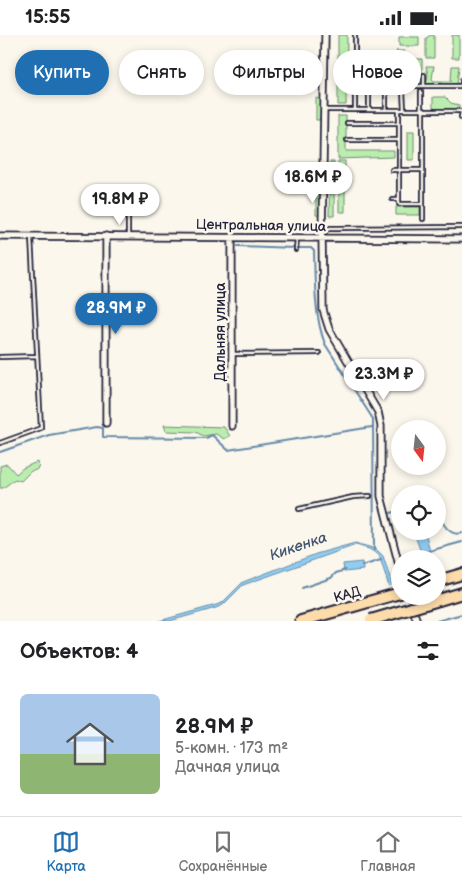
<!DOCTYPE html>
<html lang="ru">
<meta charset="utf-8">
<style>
body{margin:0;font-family:"Balsamiq Sans",sans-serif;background:#f6f6f6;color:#202124;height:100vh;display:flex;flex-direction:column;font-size:19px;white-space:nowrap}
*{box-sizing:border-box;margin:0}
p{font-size:16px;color:#757577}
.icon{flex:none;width:28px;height:28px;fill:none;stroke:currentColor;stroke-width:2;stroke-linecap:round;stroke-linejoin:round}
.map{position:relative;height:586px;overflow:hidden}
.details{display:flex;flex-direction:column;background:#fff;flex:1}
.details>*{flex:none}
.top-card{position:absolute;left:15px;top:15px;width:432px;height:45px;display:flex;gap:10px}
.needle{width:32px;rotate:165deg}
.tools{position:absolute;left:391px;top:385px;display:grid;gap:10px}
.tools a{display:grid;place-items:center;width:55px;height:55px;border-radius:50%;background:#fff;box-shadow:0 2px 8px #0003;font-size:25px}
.price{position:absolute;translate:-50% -42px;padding:0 11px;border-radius:18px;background:#fff;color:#222;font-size:16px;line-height:32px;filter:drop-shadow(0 1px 2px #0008)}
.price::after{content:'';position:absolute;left:50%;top:30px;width:15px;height:11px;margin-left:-8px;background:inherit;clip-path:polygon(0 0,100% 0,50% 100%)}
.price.current{background:#1f6fb2;color:#fff}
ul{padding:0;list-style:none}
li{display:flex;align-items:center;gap:15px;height:125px;padding:0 20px}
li+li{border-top:1px solid #e0e0e0}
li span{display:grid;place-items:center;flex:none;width:140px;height:100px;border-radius:8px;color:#555}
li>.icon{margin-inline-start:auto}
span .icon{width:60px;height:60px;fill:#fffc;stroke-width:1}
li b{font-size:21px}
h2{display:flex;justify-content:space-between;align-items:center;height:60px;padding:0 20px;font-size:21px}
.chip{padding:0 18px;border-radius:22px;background:#fff;box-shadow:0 2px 8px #0003;font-size:18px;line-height:45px}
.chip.current{background:#1f6fb2;color:#fff}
.status{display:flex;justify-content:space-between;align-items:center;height:35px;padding:0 25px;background:#fff;direction:ltr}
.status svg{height:14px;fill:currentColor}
.dock{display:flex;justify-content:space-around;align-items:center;height:70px;border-top:1px solid #e0e0e0;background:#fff;font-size:14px;color:#757577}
.dock a{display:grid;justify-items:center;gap:2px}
.dock .current{color:#1f6fb2}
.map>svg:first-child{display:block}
.green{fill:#bbeeae;stroke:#6e8874}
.water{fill:#91cdf1;stroke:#6589a8}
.pier{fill:#fbf7ec}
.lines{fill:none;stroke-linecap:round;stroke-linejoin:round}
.stream{stroke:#6589a8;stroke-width:2}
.minor-tunnel{stroke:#d0ccc9;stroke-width:5.5;stroke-dasharray:5.5 3;stroke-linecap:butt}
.service-casing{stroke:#22223b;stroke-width:6}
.minor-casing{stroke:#22223b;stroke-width:9}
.motorway-casing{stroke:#22223b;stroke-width:14}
.service{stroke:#fbf7ec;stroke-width:2.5}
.minor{stroke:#fbf7ec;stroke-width:5.5}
.motorway{stroke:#fddcac;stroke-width:10}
.motorway-bridge-casing{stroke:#22223b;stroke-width:14;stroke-linecap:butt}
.motorway-bridge{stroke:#fddcac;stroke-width:10}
.labels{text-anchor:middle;stroke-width:5;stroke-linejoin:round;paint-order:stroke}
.street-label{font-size:14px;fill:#22223b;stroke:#fbf7ec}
.water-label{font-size:15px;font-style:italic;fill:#435572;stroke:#fbf7ec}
</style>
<div class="status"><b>15:55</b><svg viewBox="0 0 49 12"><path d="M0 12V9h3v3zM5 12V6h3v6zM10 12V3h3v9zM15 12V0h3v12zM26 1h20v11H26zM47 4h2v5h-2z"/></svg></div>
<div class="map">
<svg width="462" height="586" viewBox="0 0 462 586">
<rect width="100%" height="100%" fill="#fbf7ec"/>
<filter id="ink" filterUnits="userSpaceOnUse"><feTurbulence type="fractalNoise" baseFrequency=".02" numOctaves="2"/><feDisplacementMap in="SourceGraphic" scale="10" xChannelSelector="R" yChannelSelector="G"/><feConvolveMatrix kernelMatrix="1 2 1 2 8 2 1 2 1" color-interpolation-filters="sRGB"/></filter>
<g filter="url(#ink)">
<path class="green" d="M338,0H347L346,70H338Z
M431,0H434V23H426V3Z
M452,0H459V23H452Z
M399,2H419V11H399Z
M396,16H404V24H422V39L400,40H422V49H414L413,45H404V49H396V39L400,35V21Z
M426,31H434L432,44L434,46H451L452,31H459L457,49H426L428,40Z
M360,41H366V45L384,46L385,41H389L391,49H360Z
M433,62H445L451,68L459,70V74H433Z
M316,63L321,65L320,85H316Z
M338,81H346V116H394V122L338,124Z
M408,96H414V125H408Z
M338,126H345V144H339Z
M330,127H334V181H329Z
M316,140H320L321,181L316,180Z
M339,146H345V177H339Z
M396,172H420V180H396Z
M164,390L224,392L230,401L224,404L216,399L203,401L196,397L166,396Z
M37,427L39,432L36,435L31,436L21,446L15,444L3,453H0V431L7,429L16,439L23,433Z"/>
<path class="water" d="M425,496L430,517L422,520L414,498Z
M355,508L376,514L383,521L404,586H400L379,520L369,514L356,510L243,550L223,570L216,573L170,586H159L216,570L222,568L243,547L316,519Z
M362,527L363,535L344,537L343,529Z"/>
<path class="pier" d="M393,550L404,581L406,585L398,586L386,552Z"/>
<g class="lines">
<path class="stream" d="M238,211L294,213
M299,213H311L314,216C315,247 314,280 325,309L373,384L374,515
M0,417L49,400L97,392L103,393V402L206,403L212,400L228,415L372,392
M438,477C442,488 449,502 462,498
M391,478L400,475
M425,500L429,496
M429,516L462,507
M362,531L381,525
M302,553L331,543L336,538L345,535
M437,586L462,579"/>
<path class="minor-tunnel" d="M409,561L412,573"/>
<g class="service-casing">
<path id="service" d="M355,51H462
M394,51V40
M424,51V40
M462,51V45
M369,56V75
M386,56V75
M403,56L404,75
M421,56V75
M324,75H423V184
M355,75V0
M399,75V169H423
M424,76H462
M461,82L462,76
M347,88H399
M347,105H399
M392,135H423
M392,164H399
M323,198L330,193H336L462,192
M128,201V176
M296,215L297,203
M233,319L319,318
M0,322L37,321
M0,408L41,393L31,202
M299,474L353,462L370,461"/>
</g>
<g class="minor-casing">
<path id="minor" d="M325,0L322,199L323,275L329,294L378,377L381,391V461L400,534
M0,201L462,204
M106,201V388
M232,391V202
M414,578L417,586"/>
</g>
<g class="motorway-casing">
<path id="motorway" d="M438,546L462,539
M439,565L462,558
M301,586L400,558"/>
</g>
<use href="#service" class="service"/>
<use href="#minor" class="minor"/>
<use href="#motorway" class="motorway"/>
<g class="motorway-bridge-casing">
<path id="motorway-bridge" d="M371,585L439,565"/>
</g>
<use href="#motorway-bridge" class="motorway-bridge"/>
</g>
</g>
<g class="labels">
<g class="street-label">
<text transform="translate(261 190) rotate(1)" y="5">Центральная улица</text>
<text transform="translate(220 297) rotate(-90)" y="5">Дальняя улица</text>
<text transform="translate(347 559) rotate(-16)" y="5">КАД</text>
</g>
<g class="water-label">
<text transform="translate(298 511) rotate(-19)" y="5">Кикенка</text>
</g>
</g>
</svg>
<div class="tools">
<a><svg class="needle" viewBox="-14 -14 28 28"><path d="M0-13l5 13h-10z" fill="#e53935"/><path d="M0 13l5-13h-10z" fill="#757577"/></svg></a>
<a><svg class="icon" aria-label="locate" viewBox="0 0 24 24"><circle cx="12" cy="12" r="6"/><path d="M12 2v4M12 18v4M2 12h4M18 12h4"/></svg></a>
<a><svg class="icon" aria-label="layers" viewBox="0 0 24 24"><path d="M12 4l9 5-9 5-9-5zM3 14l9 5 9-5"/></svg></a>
</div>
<b class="price" style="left:313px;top:169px">18.6M ₽</b>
<b class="price" style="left:120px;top:191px">19.8M ₽</b>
<b class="price current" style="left:116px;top:300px">28.9M ₽</b>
<b class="price" style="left:384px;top:366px">23.3M ₽</b>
<div class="top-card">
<a class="chip current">Купить</a>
<a class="chip">Снять</a>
<a class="chip">Фильтры</a>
<a class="chip">Новое</a>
</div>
</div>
<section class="details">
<h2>Объектов: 4<svg class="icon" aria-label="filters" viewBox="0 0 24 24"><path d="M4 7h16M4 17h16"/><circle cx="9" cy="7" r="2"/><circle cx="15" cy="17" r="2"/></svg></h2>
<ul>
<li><span style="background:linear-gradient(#a9c7e8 60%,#8fb573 0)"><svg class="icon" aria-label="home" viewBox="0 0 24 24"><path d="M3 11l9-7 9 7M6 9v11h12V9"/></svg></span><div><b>28.9M ₽</b><p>5-комн. · 173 m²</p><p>Дачная улица</p></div></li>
</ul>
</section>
<nav class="dock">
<a class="current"><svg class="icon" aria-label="map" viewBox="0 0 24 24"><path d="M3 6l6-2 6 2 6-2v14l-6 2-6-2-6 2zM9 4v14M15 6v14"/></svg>Карта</a>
<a><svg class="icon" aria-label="saved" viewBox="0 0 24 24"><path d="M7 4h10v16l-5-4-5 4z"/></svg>Сохранённые</a>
<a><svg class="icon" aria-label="home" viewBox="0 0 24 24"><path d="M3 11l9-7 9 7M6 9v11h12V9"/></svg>Главная</a>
</nav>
